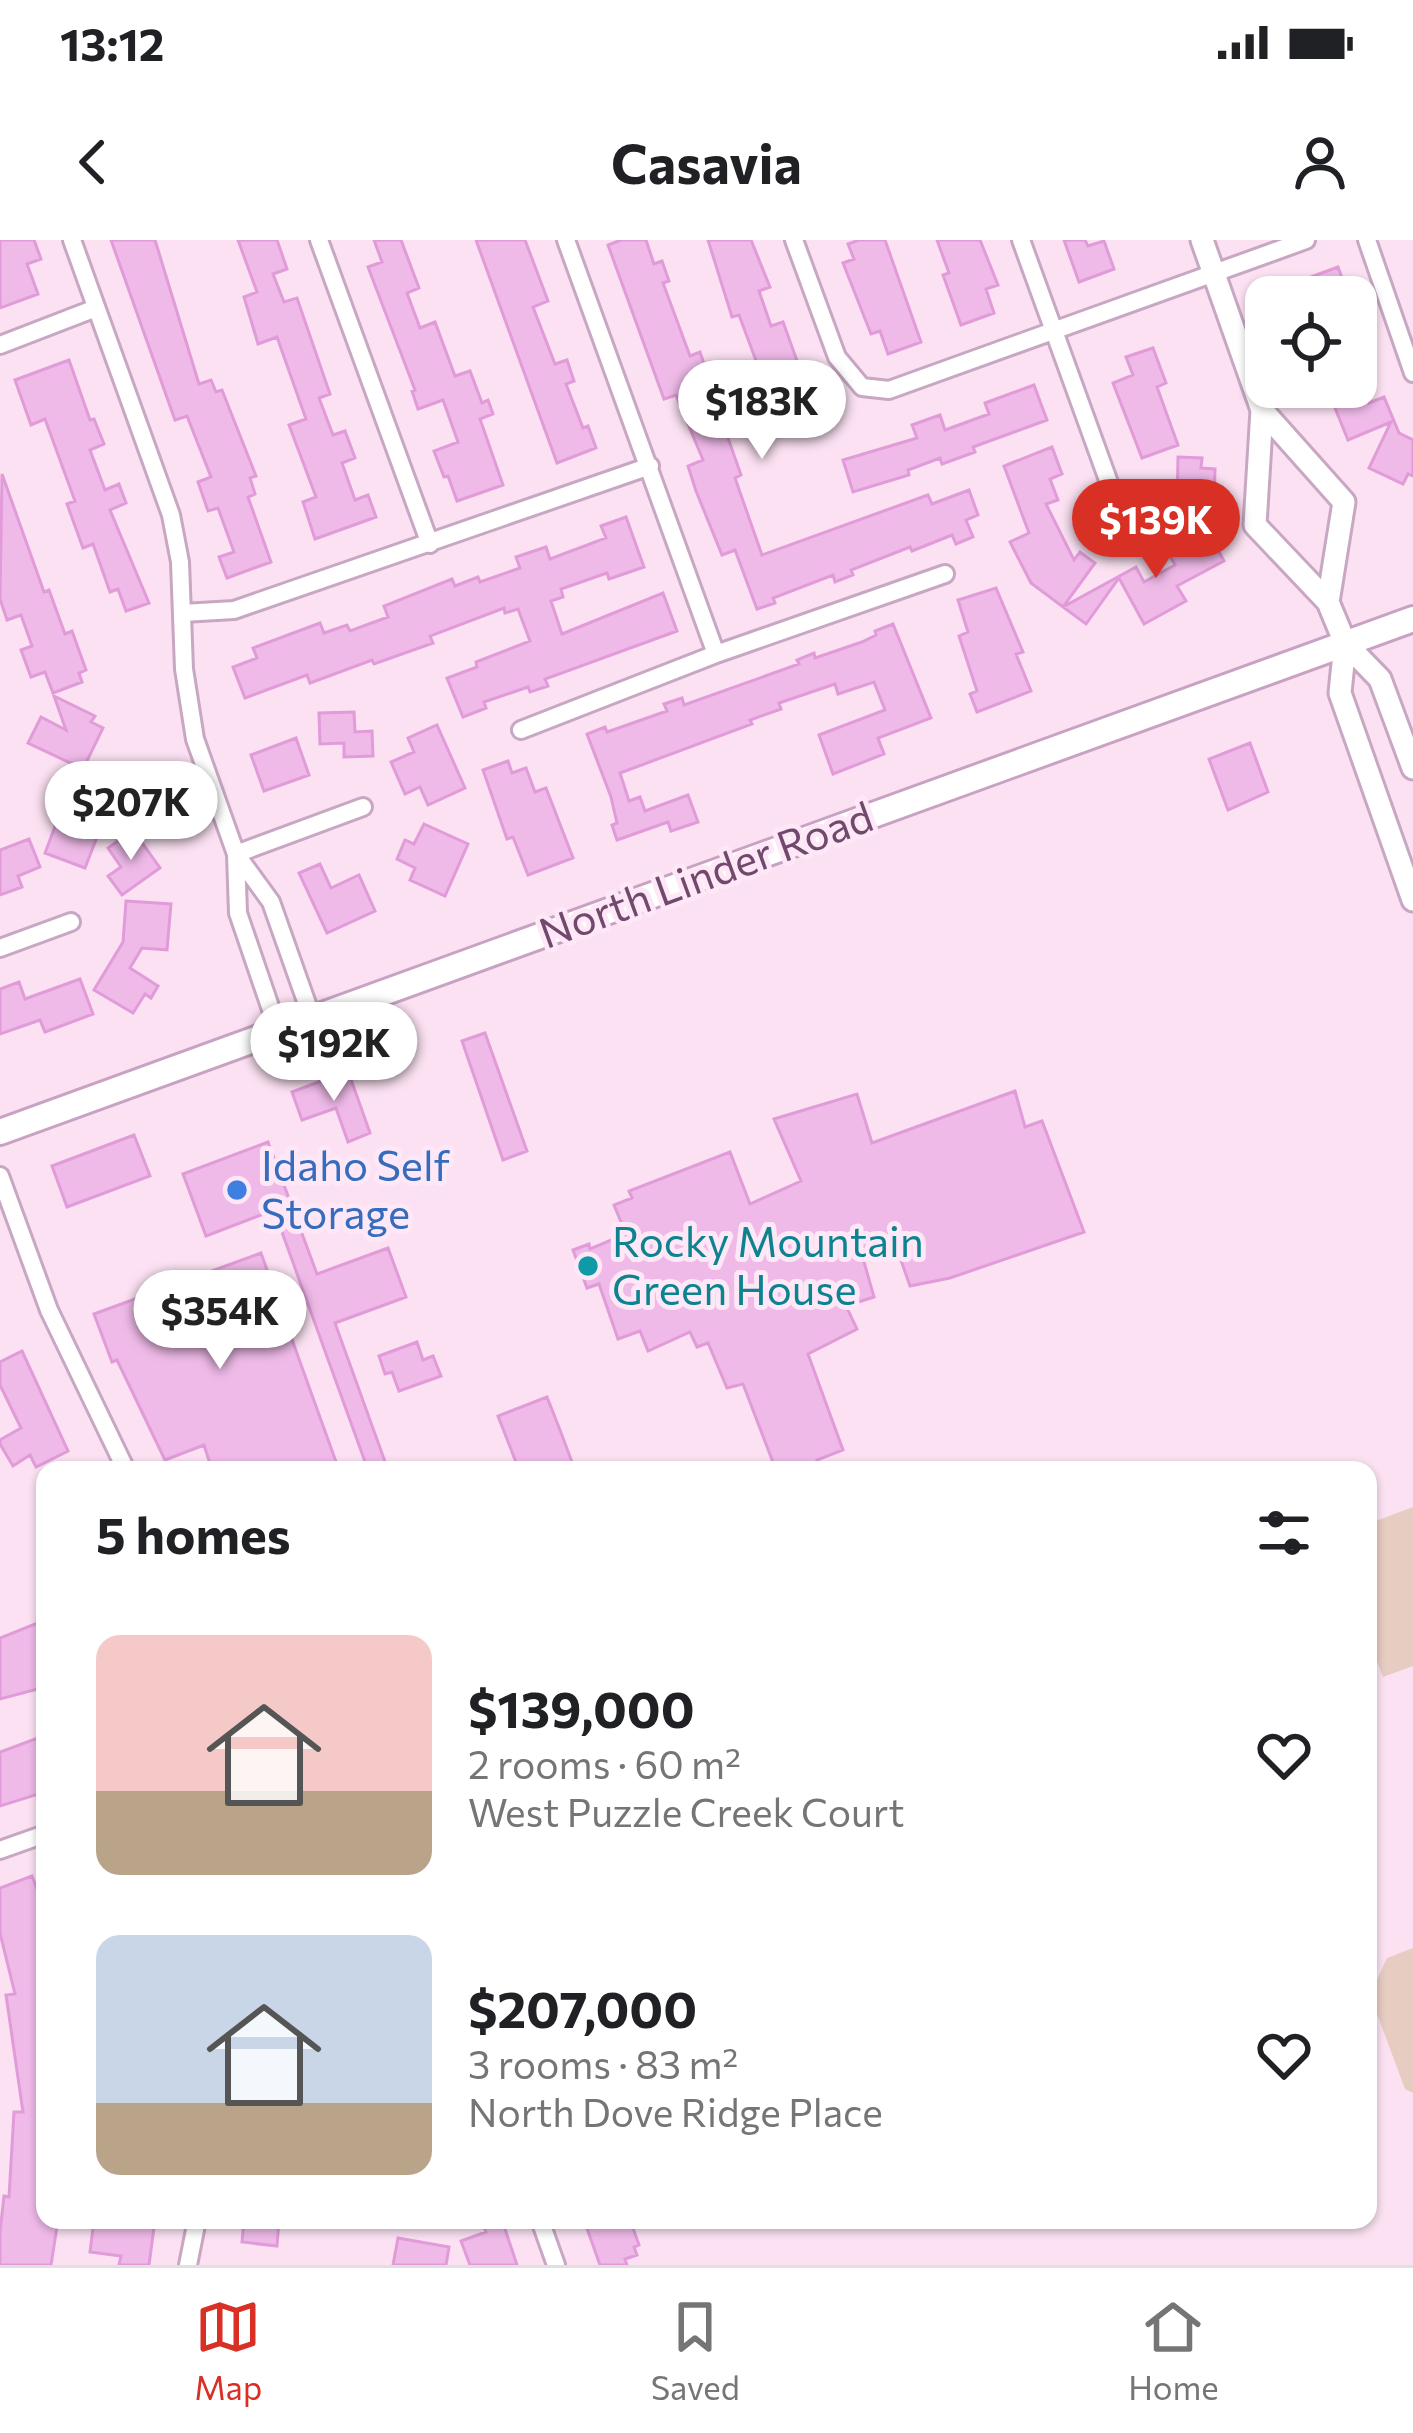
<!DOCTYPE html>
<meta charset="utf-8">
<style>
body{margin:0;font-family:Commissioner,sans-serif;background:#f6f6f6;color:#202124;height:100vh;display:flex;flex-direction:column;font-size:45px;white-space:nowrap}
*{box-sizing:border-box;margin:0}
p{font-size:39px;color:#757577}
.icon{flex:none;width:66px;height:66px;fill:none;stroke:currentColor;stroke-width:2;stroke-linecap:round;stroke-linejoin:round}
.map{position:relative;flex:1;overflow:hidden}
.panel{position:absolute;left:36px;top:1221px;width:1341px;height:768px;display:flex;flex-direction:column;background:#fff;border-radius:24px;box-shadow:0 3px 9px #0004}
.panel>*{flex:none}
.controls{position:absolute;left:1245px;top:36px;display:grid;gap:24px}
.controls a{display:grid;place-items:center;width:132px;height:132px;border-radius:24px;background:#fff;box-shadow:0 3px 9px #0004;font-size:60px}
.price{position:absolute;translate:-50% -102px;padding:0 27px;border-radius:42px;background:#fff;color:#222;font-size:39px;line-height:78px;filter:drop-shadow(0 3px 6px #0008)}
.price::after{content:'';position:absolute;left:50%;top:72px;width:36px;height:27px;margin-left:-18px;background:inherit;clip-path:polygon(0 0,100% 0,50% 100%)}
.price.selected{background:#d93025;color:#fff}
ul{padding:0;list-style:none}
li{display:flex;align-items:center;gap:36px;height:300px;padding:0 60px}
li span{display:grid;place-items:center;flex:none;width:336px;height:240px;border-radius:24px;color:#555}
li>.icon{margin-inline-start:auto}
span .icon{width:144px;height:144px;fill:#fffc;stroke-width:1}
li b{font-size:51px}
h2{display:flex;justify-content:space-between;align-items:center;height:144px;padding:0 60px;font-size:51px}
.status{display:flex;justify-content:space-between;align-items:center;height:84px;padding:0 60px;background:#fff;direction:ltr}
.status svg{height:33px;fill:currentColor}
header{display:flex;justify-content:space-between;align-items:center;height:156px;padding:0 60px;background:#fff;font-size:54px;font-weight:700}
.tab-bar{display:flex;justify-content:space-around;align-items:center;height:168px;border-top:3px solid #e0e0e0;background:#fff;font-size:33px;color:#757577}
.tab-bar a{display:grid;justify-items:center;gap:6px}
.tab-bar .selected{color:#d93025}
.map>svg:first-child{display:block}
.green{fill:#e7cdc1}
.building{fill:#efbae8;stroke:#e19bd9;stroke-width:3}
.lines{fill:none;stroke-linecap:round;stroke-linejoin:round}
.minor-casing{stroke:#c8a7c3;stroke-width:22}
.tertiary-casing{stroke:#c8a7c3;stroke-width:27}
.secondary-casing{stroke:#c9a2c3;stroke-width:30}
.minor{stroke:#fff;stroke-width:16}
.tertiary{stroke:#fff;stroke-width:21}
.secondary{stroke:#fff;stroke-width:24}
.shop-dot{fill:#3f7fe0;stroke:#fee7f6;stroke-width:4.5}
.culture-dot{fill:#0f9aa8;stroke:#fee7f6;stroke-width:4.5}
.labels{text-anchor:middle;stroke-width:10;stroke-linejoin:round;paint-order:stroke}
.street-label{font-size:42px;fill:#71496d;stroke:#fee7f6}
.shop-label{font-size:42px;fill:#366cbe;stroke:#fee7f6;text-anchor:start}
.culture-label{font-size:42px;fill:#0d838f;stroke:#fee7f6;text-anchor:start}
</style>
<div class="status"><b>13:12</b><svg viewBox="0 0 49 12"><path d="M0 12V9h3v3zM5 12V6h3v6zM10 12V3h3v9zM15 12V0h3v12zM26 1h20v11H26zM47 4h2v5h-2z"/></svg></div>
<header><svg class="icon" aria-label="back" viewBox="0 0 24 24"><path d="M15 5l-7 7 7 7"/></svg>Casavia<svg class="icon" aria-label="person" viewBox="0 0 24 24"><circle cx="12" cy="8" r="4"/><path d="M4 21q1-7 8-7t8 7"/></svg></header>
<div class="map">
<svg width="1413" height="2025" viewBox="0 0 1413 2025">
<rect width="100%" height="100%" fill="#fbe1f2"/>
<path class="green" d="M1413,1267V1426L1383,1437L1368,1397V1284Z
M1413,1708V1853L1405,1849L1370,1755L1387,1718Z"/>
<path class="building" d="M0,0H34L41,19L27,24L38,54L0,68Z
M111,0H155L199,144L211,140L216,152L222,150L256,236L250,238L255,254L248,257L271,322L227,338L219,317L234,312L218,268L208,271L198,242L211,237L187,176L175,180Z
M238,0H277L287,29L273,34L284,62L297,58L330,154L319,158L333,195L345,191L355,218L342,223L355,260L368,255L376,277L315,299L303,262L316,257L289,185L306,179L277,97L258,104L244,57L257,52Z
M374,0H401L419,48L407,53L420,88L435,82L455,136L470,131L482,163L488,160L493,174L480,179L503,245L457,261L448,236L444,237L434,211L458,202L443,160L418,169L412,151L415,150L368,27L382,22Z
M476,0H525L548,61L533,67L555,124L567,120L574,141L566,144L583,188L588,186L596,208L557,223Z
M621,0H646L654,24L662,21L669,41L663,43L690,116L700,112L704,124L710,122L724,160L716,164L741,235L735,238L762,315L928,255L932,264L969,250L978,275L966,280L973,297L956,304L952,295L912,311L910,307L851,330L853,335L835,342L833,335L773,358L775,363L757,369L735,310L722,315L696,251L688,226L703,220L676,155L664,159L608,5Z
M708,0H751L770,47L759,51L771,86L783,82L800,129L764,142L739,75L732,77Z
M859,0H885L921,102L888,114L880,91L871,94L843,23L854,19L848,4Z
M937,0H980L998,45L986,49L994,73L961,85L943,35L949,33Z
M1064,0H1085L1088,6L1104,1L1114,29L1079,42Z
M1338,27L1349,57H1263L1262,55Z
M1153,108L1166,143L1157,147L1178,205L1142,218L1113,143L1133,135L1126,117Z
M69,120L90,180L94,179L104,204L90,210L105,250L119,244L126,263L110,270L149,363L126,371L118,349L110,352L93,304L83,308L67,264L75,261L45,179L31,185L15,140Z
M1034,145L1047,180L973,207L975,212L942,224L940,218L908,230L909,235L853,252L843,220L917,198L912,185L940,175L945,190L989,174L985,163Z
M1343,147H1362L1369,163L1384,157L1399,193L1413,200V236L1408,234L1403,244L1369,228L1391,182L1348,200L1329,153Z
M1052,207L1062,234L1050,239L1058,260L1046,264L1074,320L1080,312L1095,323L1063,367L1031,343L1010,302L1029,293L1004,226Z
M1178,217L1202,218L1201,228L1215,229L1214,265L1177,264Z
M2,234L44,352L49,350L65,394L72,391L86,430L79,433L82,442L53,453L45,432L31,437L21,410L32,406L21,375L7,380L0,359Z
M626,277L644,327L609,339L607,333L561,349L563,357L551,361L562,394L663,353L677,391L545,439L548,446L530,452L528,447L484,462L486,468L463,477L447,438L477,427L476,422L530,401L518,369L505,373L504,368L430,396L433,403L374,424L372,420L310,443L307,435L245,458L233,427L257,418L253,408L320,383L324,393L347,385L350,391L388,377L384,366L452,339L455,346L478,337L480,342L520,328L516,317L546,307L550,319L606,298L601,286Z
M1189,293L1194,302L1209,294L1224,321L1177,346L1186,361L1144,384L1119,338L1086,384L1063,367L1136,327L1144,342L1175,325L1165,307Z
M996,348L1023,412L1016,414L1031,451L977,472L970,454L977,451L959,396L968,392L958,360Z
M893,384L931,478L878,498L884,514L833,534L819,495L885,470L874,442L838,454L835,444L779,463L781,469L750,480L752,484L620,533L629,561L640,557L645,571L688,555L698,582L671,591L668,582L617,600L612,585L617,583L611,557L587,494L605,487L607,492L667,471L664,464L682,458L684,465L799,424L797,420L814,413L815,418L862,402L876,395L875,391Z
M54,456L95,476L91,482L103,488L83,529L28,503L41,477L66,490Z
M354,472L355,492L372,491L373,516L344,517V503L320,504L319,473Z
M437,485L465,548L428,565L420,547L405,554L391,522L414,512L408,498Z
M296,498L309,535L264,551L251,515Z
M1250,503L1268,552L1228,570L1209,519Z
M508,521L512,533L526,528L535,552L546,548L573,618L528,635L513,597L507,599L483,530Z
M62,568L102,584L85,628L45,613Z
M424,584L468,604L445,656L410,640L415,628L397,619L405,600L414,604Z
M133,590L160,628L122,655L108,636L121,627L108,608Z
M29,599L40,627L18,636L22,647L0,655V610Z
M320,624L331,648L359,635L375,671L327,693L299,633Z
M126,661L171,664L167,710L142,708L130,728L158,746L151,758L145,754L133,773L94,750L123,702Z
M80,739L93,774L45,792L40,780L0,794V749L19,742L25,759Z
M485,793L527,911L503,920L462,801Z
M348,831L370,893L348,902L336,868L302,880L292,852Z
M1015,851L1025,887L1042,881L1084,992L950,1038L910,1046L896,1006L862,1015L874,1057L846,1066L857,1089L808,1114L843,1210L817,1220L821,1230L801,1227L776,1230L743,1144L727,1148L708,1103L697,1107L690,1092L648,1111L640,1091L618,1099L599,1044L587,1048L573,1010L589,1004L590,1009L626,994L614,965L632,958L629,951L730,912L750,964L801,941L774,879L857,854L872,903Z
M134,895L150,936L67,967L52,926Z
M268,902L317,1034L388,1008L406,1057L335,1083L388,1230H368L274,970L206,996L183,934Z
M261,1013L304,1133L339,1230H212L204,1205L165,1220L117,1120L112,1122L94,1074Z
M417,1102L423,1120L433,1116L441,1136L399,1151L392,1132L385,1134L379,1116Z
M22,1111L68,1211L36,1227L30,1215L13,1226L0,1204V1200L21,1188L0,1145V1122Z
M547,1157L560,1190L575,1230H519L507,1199L498,1176Z
M45,1380V1447L0,1459V1398Z
M38,1498L40,1504L45,1502V1552L0,1566V1512Z
M32,1636L45,1670V1980H58L51,2025H0V1992L4,1956L9,1957L14,1872H23L6,1755L15,1754L0,1693V1648Z
M94,1980H155L149,2025H119L121,2016L90,2012Z
M244,1980H279L277,2006L242,2002Z
M502,1980L517,2025H470L461,2001L486,1992L484,1987Z
M584,1980H630L639,2005L634,2007L637,2015L625,2019L627,2025H600Z
M398,1998L449,2007L446,2025H393Z"/>
<g class="lines">
<g class="minor-casing">
<path id="minor" d="M72,0L171,275L180,322L184,429L195,499L236,614L271,662L312,778
M319,0L430,304
M566,0L716,414
M794,0L837,117L862,147L889,150L1306,0
M1021,0L1116,262
M1367,0L1413,133
M0,105L96,68
M183,373L234,370L650,226
M521,490L716,414L945,334
M236,614L363,567
M236,615L238,673L278,790
M0,708L71,682
M0,936L49,1070L126,1230
M0,1610L45,1594
M540,1980L556,2025
M188,2025L197,1980"/>
</g>
<g class="tertiary-casing">
<path id="tertiary" d="M1202,0L1262,170L1344,262L1328,362
M1262,170L1255,285L1328,362L1345,403L1380,439L1413,528
M1345,403L1340,453L1413,660"/>
</g>
<g class="secondary-casing">
<path id="secondary" d="M0,892L1413,379"/>
</g>
<use href="#minor" class="minor"/>
<use href="#tertiary" class="tertiary"/>
<use href="#secondary" class="secondary"/>
</g>
<circle class="shop-dot" cx="237" cy="950" r="12"/>
<circle class="culture-dot" cx="588" cy="1026" r="12"/>
<g class="labels">
<g class="street-label">
<text transform="translate(706 635) rotate(-20)" y="15">North Linder Road</text>
</g>
<g class="shop-label">
<text x="261" y="941">Idaho Self<tspan x="261" dy="48">Storage</tspan></text>
</g>
<g class="culture-label">
<text x="612" y="1017">Rocky Mountain<tspan x="612" dy="48">Green House</tspan></text>
</g>
</g>
</svg>
<div class="controls">
<a><svg class="icon" aria-label="locate" viewBox="0 0 24 24"><circle cx="12" cy="12" r="6"/><path d="M12 2v4M12 18v4M2 12h4M18 12h4"/></svg></a>
</div>
<b class="price" style="left:762px;top:222px">$183K</b>
<b class="price selected" style="left:1156px;top:341px">$139K</b>
<b class="price" style="left:131px;top:623px">$207K</b>
<b class="price" style="left:334px;top:864px">$192K</b>
<b class="price" style="left:220px;top:1132px">$354K</b>
<section class="panel">
<h2>5 homes<svg class="icon" aria-label="filters" viewBox="0 0 24 24"><path d="M4 7h16M4 17h16"/><circle cx="9" cy="7" r="2"/><circle cx="15" cy="17" r="2"/></svg></h2>
<ul>
<li><span style="background:linear-gradient(#f6c9c9 65%,#b9a48a 0)"><svg class="icon" aria-label="home" viewBox="0 0 24 24"><path d="M3 11l9-7 9 7M6 9v11h12V9"/></svg></span><div><b>$139,000</b><p>2 rooms · 60 m²</p><p>West Puzzle Creek Court</p></div><svg class="icon" aria-label="heart" viewBox="0 0 24 24"><path d="M12 20l-8-8c-3-5 5-10 8-4 3-6 11-1 8 4z"/></svg></li>
<li><span style="background:linear-gradient(#c9d6e8 70%,#b9a48a 0)"><svg class="icon" aria-label="home" viewBox="0 0 24 24"><path d="M3 11l9-7 9 7M6 9v11h12V9"/></svg></span><div><b>$207,000</b><p>3 rooms · 83 m²</p><p>North Dove Ridge Place</p></div><svg class="icon" aria-label="heart" viewBox="0 0 24 24"><path d="M12 20l-8-8c-3-5 5-10 8-4 3-6 11-1 8 4z"/></svg></li>
</ul>
</section>
</div>
<nav class="tab-bar">
<a class="selected"><svg class="icon" aria-label="map" viewBox="0 0 24 24"><path d="M3 6l6-2 6 2 6-2v14l-6 2-6-2-6 2zM9 4v14M15 6v14"/></svg>Map</a>
<a><svg class="icon" aria-label="saved" viewBox="0 0 24 24"><path d="M7 4h10v16l-5-4-5 4z"/></svg>Saved</a>
<a><svg class="icon" aria-label="home" viewBox="0 0 24 24"><path d="M3 11l9-7 9 7M6 9v11h12V9"/></svg>Home</a>
</nav>
